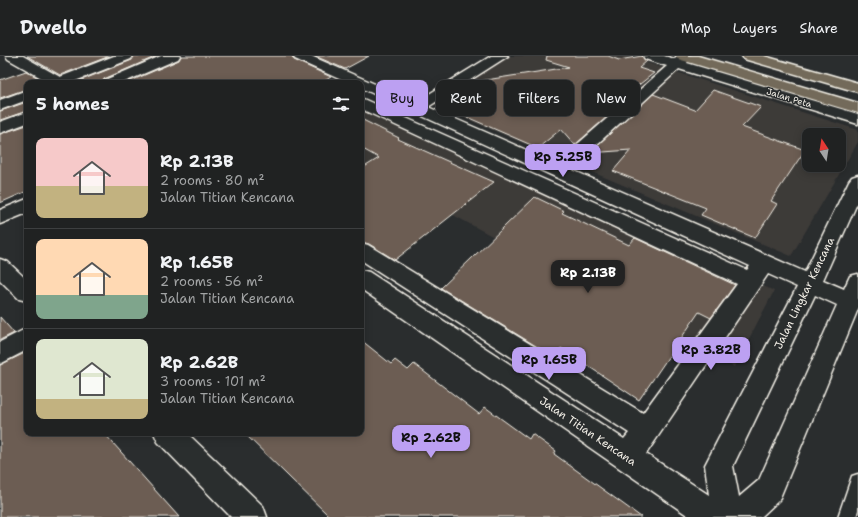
<!DOCTYPE html>
<meta charset="utf-8">
<style>
body{margin:0;font-family:"Shantell Sans",sans-serif;background:#2d2f2f;color:#f1f3f6;height:100vh;display:flex;flex-direction:column;font-size:15px;white-space:nowrap}
*{box-sizing:border-box;margin:0}
p{font-size:13px;color:#a2a4a5}
.icon{flex:none;width:22px;height:22px;fill:none;stroke:currentColor;stroke-width:2;stroke-linecap:round;stroke-linejoin:round}
.map{position:relative;flex:1;overflow:hidden}
.sheet{position:absolute;left:24px;top:24px;width:340px;height:356px;display:flex;flex-direction:column;background:#202222;border-radius:8px;box-shadow:0 2px 10px #0003,0 0 0 1px #3d3f40}
.sheet>*{flex:none}
.banner{position:absolute;left:376px;top:24px;width:380px;height:36px;display:flex;gap:8px}
.needle{width:26px;rotate:348deg}
.controls{position:absolute;left:802px;top:72px;display:grid;gap:8px}
.controls a{display:grid;place-items:center;width:44px;height:44px;border-radius:8px;background:#202222;box-shadow:0 2px 10px #0003,0 0 0 1px #3d3f40;font-size:20px}
.price{position:absolute;translate:-50% -34px;padding:0 9px;border-radius:8px;background:#bca0f2;color:#111;font-size:13px;line-height:26px;filter:drop-shadow(0 1px 2px #0008)}
.price::after{content:'';position:absolute;left:50%;top:24px;width:12px;height:9px;margin-left:-6px;background:inherit;clip-path:polygon(0 0,100% 0,50% 100%)}
.price.selected{background:#222;color:#fff}
ul{padding:0;list-style:none}
li{display:flex;align-items:center;gap:12px;height:100px;padding:0 12px}
li+li{border-top:1px solid #3d3f40}
li span{display:grid;place-items:center;flex:none;width:112px;height:80px;border-radius:8px;color:#555}
li>.icon{margin-inline-start:auto}
span .icon{width:48px;height:48px;fill:#fffc;stroke-width:1}
li b{font-size:17px}
h2{display:flex;justify-content:space-between;align-items:center;height:48px;padding:0 12px;font-size:17px}
.pill{padding:0 14px;border-radius:8px;background:#202222;box-shadow:0 2px 10px #0003,0 0 0 1px #3d3f40;font-size:14px;line-height:36px}
.pill.selected{background:#bca0f2;color:#111}
header{display:flex;align-items:center;gap:24px;box-sizing:border-box;height:56px;padding:0 20px;background:#202222;border-bottom:1px solid #3d3f40}
header strong{font-size:19px}
nav{display:flex;gap:22px;margin-inline-start:auto;font-size:14px}
.map>svg:first-child{display:block}
.built{fill:#3e3b39;fill-rule:evenodd}
.building{fill:#6c5d53;stroke:#f4f1e8}
.lines{fill:none;stroke-linecap:round;stroke-linejoin:round}
.lane-casing{stroke:#f4f1e8;stroke-width:3}
.street-casing{stroke:#f4f1e8;stroke-width:3}
.primary-casing{stroke:#f4f1e8;stroke-width:3}
.lane{fill:#2a2d2e;fill-rule:evenodd}
.street{fill:#2a2d2e;fill-rule:evenodd}
.primary{fill:#736b5a;fill-rule:evenodd}
.labels{text-anchor:middle;stroke-width:3;stroke-linejoin:round;paint-order:stroke}
.far-street-label{font-size:9px;fill:#f4f1e8;stroke:#2a2d2e}
.street-label{font-size:11px;fill:#f4f1e8;stroke:#2a2d2e}
</style>
<header>
<strong>Dwello</strong>
<nav><a>Map</a><a>Layers</a><a>Share</a></nav>
</header>
<div class="map">
<svg width="858" height="461" viewBox="0 0 858 461">
<rect width="100%" height="100%" fill="#2a2d2e"/>
<filter id="ink" filterUnits="userSpaceOnUse"><feTurbulence type="fractalNoise" baseFrequency=".025" numOctaves="2"/><feDisplacementMap in="SourceGraphic" scale="8" xChannelSelector="R" yChannelSelector="G"/><feConvolveMatrix kernelMatrix="1 2 1 2 8 2 1 2 1" color-interpolation-filters="sRGB"/></filter>
<g filter="url(#ink)">
<path class="built" d="M507,0H626L858,74V86L791,200L434,49ZM809,79H839V109H809Z
M361,48L774,235L734,311L361,109Z"/>
<path class="building" d="M27,0H110L60,19Z
M134,0H157L104,23L102,27H74L132,4Z
M181,0H292L294,4L331,21L321,27H126L179,4Z
M315,0H369L345,13Z
M547,0H608L619,4L642,0L647,5L639,12L654,17L635,32L639,33L575,89L561,73L538,92L437,48L473,26L569,11L546,4Z
M26,15L47,27H27V33L0,42V24Z
M713,34L761,51L742,71L805,94L771,145L777,148L755,182L701,159L706,152L613,115L631,94L589,97L653,38L695,54Z
M27,46V55L0,64V55Z
M361,63L399,82L398,83L494,126L395,204L369,188L361,186V113L379,102L361,92Z
M27,69V135L0,147V78Z
M535,141L564,155L562,157L629,189L635,182L735,229L711,262L699,256L639,344L561,292L554,301L441,232Z
M0,261L14,277L0,284Z
M361,284L391,308L395,304L408,314L414,308L479,358L485,351L529,383L532,378L556,395L554,398L641,461H330L244,377H361Z
M27,296V377H104L179,461H0V309Z"/>
<g class="lines">
<g class="lane-casing">
<path id="lane" d="M858,418V454L856,461H838L852,420Z"/>
</g>
<g class="street-casing">
<path id="street" d="M6,0H23L60,21L114,0H133L131,3L70,27H50L8,3Z
M161,0H180L178,3L122,27H103L105,24Z
M293,0H311L416,46L491,0H508L428,51L556,107L667,10L645,3L643,0H664L675,3L678,0H691L687,7L858,58V68L679,13L570,113L805,216L849,125L852,121L858,119V145L823,224L844,233L850,220L858,218V253L779,444L761,461H690L361,233V214L369,216L624,383L629,377L361,204V187L368,189L643,357L737,228L361,53V42L747,214L750,210L361,32V27H348L295,3ZM768,218L797,231L705,409L709,439L646,398ZM815,239L837,249L759,424L739,441L733,410Z
M27,34V44L0,54V44Z
M27,56V67L0,77V66Z
M27,143V157L0,168V154Z
M0,203L8,206L27,224V245L19,243L0,224Z
M27,272V294L0,308V286Z
M154,377H187L263,450L267,461H231L158,386Z"/>
</g>
<g class="primary-casing">
<path id="primary" d="M676,0H698L858,47V57L678,3Z
M742,0H764L858,27V36L744,3Z"/>
</g>
<use href="#lane" class="lane"/>
<use href="#street" class="street"/>
<use href="#primary" class="primary"/>
</g>
</g>
<g class="labels">
<g class="far-street-label">
<text transform="translate(789 42) rotate(17)" y="3">Jalan Peta</text>
</g>
<g class="street-label">
<text transform="translate(804 237) rotate(-64)" y="4">Jalan Lingkar Kencana</text>
<text transform="translate(588 375) rotate(34)" y="4">Jalan Titian Kencana</text>
</g>
</g>
</svg>
<div class="controls">
<a><svg class="needle" viewBox="-14 -14 28 28"><path d="M0-13l5 13h-10z" fill="#e53935"/><path d="M0 13l5-13h-10z" fill="#a2a4a5"/></svg></a>
</div>
<b class="price" style="left:563px;top:122px">Rp 5.25B</b>
<b class="price selected" style="left:588px;top:238px">Rp 2.13B</b>
<b class="price" style="left:711px;top:315px">Rp 3.82B</b>
<b class="price" style="left:549px;top:325px">Rp 1.65B</b>
<b class="price" style="left:431px;top:403px">Rp 2.62B</b>
<div class="banner">
<a class="pill selected">Buy</a>
<a class="pill">Rent</a>
<a class="pill">Filters</a>
<a class="pill">New</a>
</div>
<section class="sheet">
<h2>5 homes<svg class="icon" aria-label="filters" viewBox="0 0 24 24"><path d="M4 7h16M4 17h16"/><circle cx="9" cy="7" r="2"/><circle cx="15" cy="17" r="2"/></svg></h2>
<ul>
<li><span style="background:linear-gradient(#f6c9c9 60%,#c2b280 0)"><svg class="icon" aria-label="home" viewBox="0 0 24 24"><path d="M3 11l9-7 9 7M6 9v11h12V9"/></svg></span><div><b>Rp 2.13B</b><p>2 rooms · 80 m²</p><p>Jalan Titian Kencana</p></div></li>
<li><span style="background:linear-gradient(#ffd9b3 70%,#7fa58c 0)"><svg class="icon" aria-label="home" viewBox="0 0 24 24"><path d="M3 11l9-7 9 7M6 9v11h12V9"/></svg></span><div><b>Rp 1.65B</b><p>2 rooms · 56 m²</p><p>Jalan Titian Kencana</p></div></li>
<li><span style="background:linear-gradient(#dfe7d0 75%,#c2b280 0)"><svg class="icon" aria-label="home" viewBox="0 0 24 24"><path d="M3 11l9-7 9 7M6 9v11h12V9"/></svg></span><div><b>Rp 2.62B</b><p>3 rooms · 101 m²</p><p>Jalan Titian Kencana</p></div></li>
</ul>
</section>
</div>
